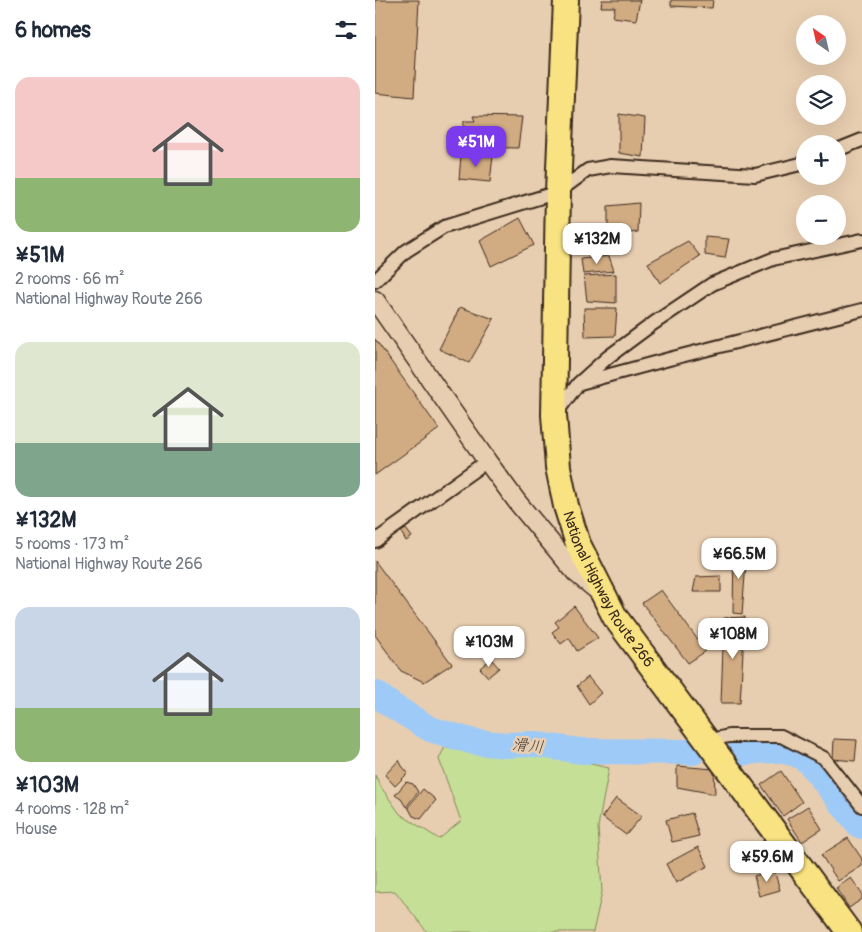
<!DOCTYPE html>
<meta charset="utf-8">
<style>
body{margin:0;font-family:Pangolin,"Klee One",sans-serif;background:#f2f2f3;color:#1f2937;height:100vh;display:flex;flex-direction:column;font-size:19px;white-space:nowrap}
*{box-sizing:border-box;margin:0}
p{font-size:16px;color:#747a83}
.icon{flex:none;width:28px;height:28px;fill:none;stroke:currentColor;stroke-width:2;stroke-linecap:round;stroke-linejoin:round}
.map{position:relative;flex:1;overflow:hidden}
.panel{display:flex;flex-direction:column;background:#fff;width:375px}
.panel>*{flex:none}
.needle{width:32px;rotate:326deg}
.controls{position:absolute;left:421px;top:15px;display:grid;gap:10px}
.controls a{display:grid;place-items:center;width:50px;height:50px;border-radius:50%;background:#fff;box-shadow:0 5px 20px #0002;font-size:25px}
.price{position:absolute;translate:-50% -42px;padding:0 11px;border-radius:10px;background:#fff;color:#222;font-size:16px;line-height:32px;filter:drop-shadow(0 1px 2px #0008)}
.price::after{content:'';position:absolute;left:50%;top:30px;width:15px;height:11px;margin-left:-8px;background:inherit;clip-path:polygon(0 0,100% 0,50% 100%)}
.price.current{background:#7c3aed;color:#fff}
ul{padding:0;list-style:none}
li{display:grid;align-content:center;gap:10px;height:265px;padding:0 15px}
li span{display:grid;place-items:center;height:155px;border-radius:15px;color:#555}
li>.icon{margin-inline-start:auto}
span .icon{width:90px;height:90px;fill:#fffc;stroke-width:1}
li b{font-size:21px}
h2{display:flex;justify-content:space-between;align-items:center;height:60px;padding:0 15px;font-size:21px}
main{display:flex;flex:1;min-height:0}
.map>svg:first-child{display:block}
.green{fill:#c5e096;stroke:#80855a}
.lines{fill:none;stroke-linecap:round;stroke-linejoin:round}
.river{stroke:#9ecaf8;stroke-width:26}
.building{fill:#d1ab82;stroke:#3b2a1e}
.street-casing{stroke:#3b2a1e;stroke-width:16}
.secondary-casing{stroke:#3b2a1e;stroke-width:21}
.highway-casing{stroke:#3b2a1e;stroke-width:28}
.street{stroke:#e8ceb0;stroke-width:12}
.secondary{stroke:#e8ceb0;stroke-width:18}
.highway{stroke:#f8e281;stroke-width:24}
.labels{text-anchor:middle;stroke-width:5;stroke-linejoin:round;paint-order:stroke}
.street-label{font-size:15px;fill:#3b2a1e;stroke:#e8ceb0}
.water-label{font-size:16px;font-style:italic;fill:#453a34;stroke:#e8ceb0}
</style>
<main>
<section class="panel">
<h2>6 homes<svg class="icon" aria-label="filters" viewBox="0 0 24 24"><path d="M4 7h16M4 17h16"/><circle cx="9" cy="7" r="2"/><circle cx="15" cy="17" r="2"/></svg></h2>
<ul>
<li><span style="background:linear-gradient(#f6c9c9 65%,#8fb573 0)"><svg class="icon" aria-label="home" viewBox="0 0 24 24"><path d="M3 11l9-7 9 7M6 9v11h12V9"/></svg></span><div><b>¥51M</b><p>2 rooms · 66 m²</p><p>National Highway Route 266</p></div></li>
<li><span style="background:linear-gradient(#dfe7d0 65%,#7fa58c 0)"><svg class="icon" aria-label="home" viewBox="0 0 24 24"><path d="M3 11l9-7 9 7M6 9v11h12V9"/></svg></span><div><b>¥132M</b><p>5 rooms · 173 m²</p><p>National Highway Route 266</p></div></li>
<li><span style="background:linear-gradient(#c9d6e8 65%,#8fb573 0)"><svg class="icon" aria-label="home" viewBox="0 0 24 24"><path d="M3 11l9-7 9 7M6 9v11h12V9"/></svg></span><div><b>¥103M</b><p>4 rooms · 128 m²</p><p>House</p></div></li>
</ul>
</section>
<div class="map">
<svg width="487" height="932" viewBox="0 0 487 932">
<rect width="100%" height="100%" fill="#e8ceb0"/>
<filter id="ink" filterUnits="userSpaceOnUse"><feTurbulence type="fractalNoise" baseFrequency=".02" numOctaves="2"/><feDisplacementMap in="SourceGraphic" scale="10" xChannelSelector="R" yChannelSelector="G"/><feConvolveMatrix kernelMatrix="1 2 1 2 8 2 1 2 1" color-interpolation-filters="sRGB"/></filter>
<g filter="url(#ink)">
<path class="green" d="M70,747L202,761L234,768L223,827L227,892L218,932H52L20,891L0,892V775L6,787L25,814L64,839L86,821L64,759Z"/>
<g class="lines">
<path class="river" d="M0,693L16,705L55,729L99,742L132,745L156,744L206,751L318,752
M363,753C386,751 413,745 433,761L484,825L487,826"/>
</g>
<path class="building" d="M0,0H44L39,97L0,93Z
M227,0H265L261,20L238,17L240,7H226Z
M296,0H338L337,8L296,6Z
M244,114L270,118L268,157L244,153Z
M98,116L147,117L143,148L100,147L101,138L88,137L89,121H100Z
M86,155L118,156L115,182L84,179Z
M264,203L263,232L233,236V206Z
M145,218L159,245L116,266L105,241Z
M330,237L354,239L350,258L330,255Z
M313,241L325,256L285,283L273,263Z
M234,256L239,271L208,274L206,259Z
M241,274V303L212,301L209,276Z
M85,307L119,319L94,363L64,349Z
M209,308H242L240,336L210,337Z
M0,339L64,429L0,475Z
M31,529L37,537L31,541L26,532Z
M359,549L372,550L367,614L358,613Z
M0,561L77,664L49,682L26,671L0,635Z
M346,576V592H318L321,577Z
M286,590L331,651L313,663L267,603Z
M199,606L223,638L202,651L194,638L186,644L177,632L184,627L180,622Z
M370,617L365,703H346L349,618Z
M116,659L124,668L113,677L105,668Z
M213,677L226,693L214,704L202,686Z
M459,739L482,740L480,761L458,759Z
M24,760L27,766L33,773L20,786L10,775Z
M302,766L339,769L340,794L302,787Z
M406,771L427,802L408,816L386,785Z
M31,782L38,784L43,792L31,807L26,799L20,795Z
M48,789L61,800L46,819L38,816L33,807Z
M241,798L267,816L251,835L227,817Z
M433,806L447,829L427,842L412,819Z
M317,813L324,836L297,842L291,820Z
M473,838L487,859V866L463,881L446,855Z
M389,840L402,860L391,868L378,848Z
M323,847L333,866L301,883L291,864Z
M399,870L405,890L384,896L379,876Z
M476,878L487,893V899L474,908L461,888Z"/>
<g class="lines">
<g class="street-casing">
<path id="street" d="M462,150L487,140
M0,281L31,251L69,227L183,192L213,170L236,166L380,175L430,163
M205,383L294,359L487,310
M182,412L203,384L233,357L279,323L337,284L398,259L487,240
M0,541L112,461
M331,741L354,736H406L449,758L487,806"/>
</g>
<g class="secondary-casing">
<path id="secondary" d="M0,300L112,461L143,503L201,573L224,592"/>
</g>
<g class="highway-casing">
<g id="highway">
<path id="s1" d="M191,0L183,192L179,415L183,467L191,506L203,544L240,617L474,932"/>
</g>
</g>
<use href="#street" class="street"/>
<use href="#secondary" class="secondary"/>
<use href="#highway" class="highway"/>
</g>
</g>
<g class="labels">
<g class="street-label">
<text dy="5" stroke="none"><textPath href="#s1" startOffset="601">National Highway Route 266</textPath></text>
</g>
<g class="water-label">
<text transform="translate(153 745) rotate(5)" y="6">滑川</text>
</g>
</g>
</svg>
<div class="controls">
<a><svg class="needle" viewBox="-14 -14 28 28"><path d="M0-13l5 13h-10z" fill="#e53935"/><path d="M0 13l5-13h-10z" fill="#747a83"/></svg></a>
<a><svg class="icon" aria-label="layers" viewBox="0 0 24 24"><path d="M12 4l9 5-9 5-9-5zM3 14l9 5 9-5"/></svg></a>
<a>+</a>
<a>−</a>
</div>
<b class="price current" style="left:101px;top:168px">¥51M</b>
<b class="price" style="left:222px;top:265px">¥132M</b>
<b class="price" style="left:364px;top:580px">¥66.5M</b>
<b class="price" style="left:358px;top:660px">¥108M</b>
<b class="price" style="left:114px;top:668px">¥103M</b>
<b class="price" style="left:392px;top:883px">¥59.6M</b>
</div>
</main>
